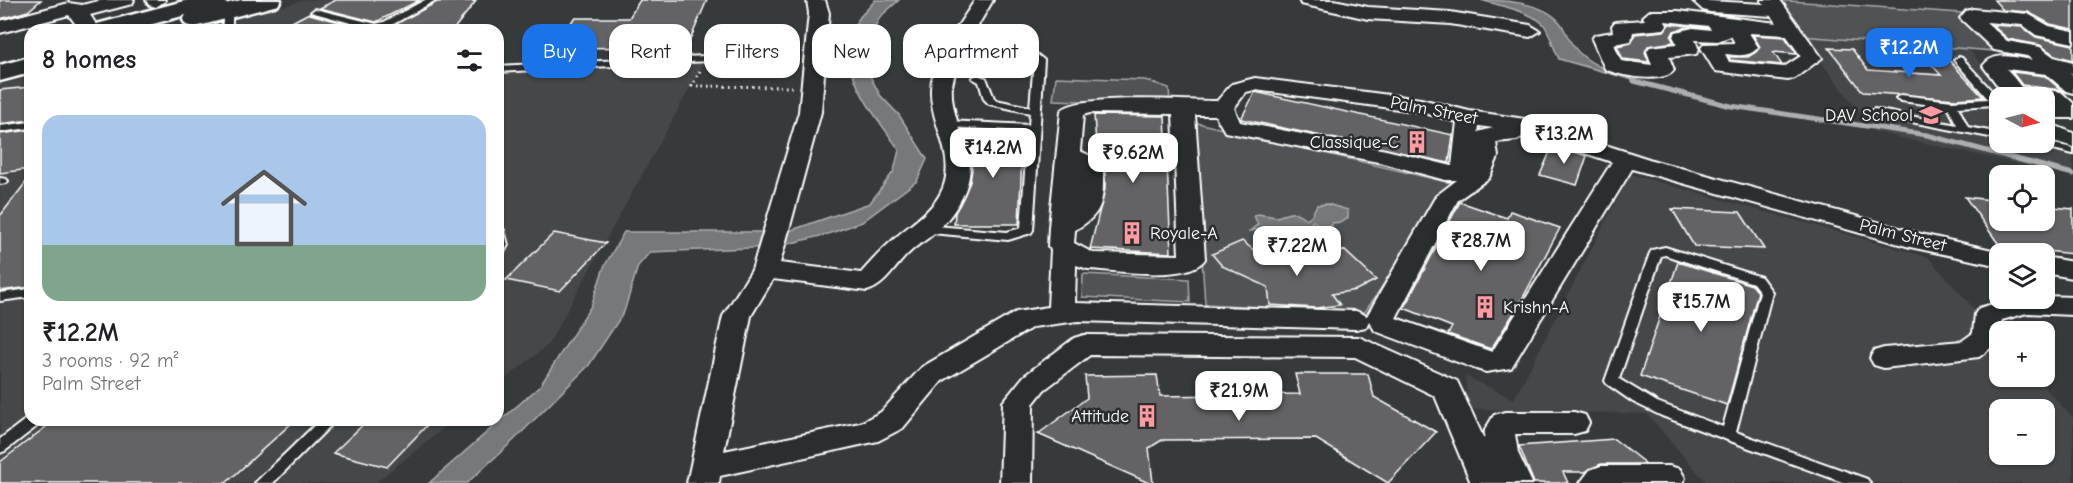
<!DOCTYPE html>
<meta charset="utf-8">
<style>
body{margin:0;font-family:"Comic Neue",sans-serif;background:#f6f6f6;color:#202124;height:100vh;display:flex;flex-direction:column;font-size:22px;white-space:nowrap}
*{box-sizing:border-box;margin:0}
p{font-size:20px;color:#757577}
.icon{flex:none;width:33px;height:33px;fill:none;stroke:currentColor;stroke-width:2;stroke-linecap:round;stroke-linejoin:round}
.map{position:relative;flex:1;overflow:hidden}
.sheet{position:absolute;left:24px;top:24px;width:480px;height:402px;display:flex;flex-direction:column;background:#fff;border-radius:18px;box-shadow:0 2px 4px #0004}
.sheet>*{flex:none}
.banner{position:absolute;left:522px;top:24px;width:570px;height:54px;display:flex;gap:12px}
.needle{width:39px;rotate:97deg}
.tools{position:absolute;left:1989px;top:87px;display:grid;gap:12px}
.tools a{display:grid;place-items:center;width:66px;height:66px;border-radius:12px;background:#fff;box-shadow:0 2px 4px #0004;font-size:30px}
.price{position:absolute;translate:-50% -51px;padding:0 14px;border-radius:12px;background:#fff;color:#222;font-size:20px;line-height:39px;filter:drop-shadow(0 2px 3px #0008)}
.price::after{content:'';position:absolute;left:50%;top:36px;width:18px;height:14px;margin-left:-9px;background:inherit;clip-path:polygon(0 0,100% 0,50% 100%)}
.price.selected{background:#1a73e8;color:#fff}
ul{padding:0;list-style:none}
li{display:grid;align-content:center;gap:12px;height:318px;padding:0 18px}
li span{display:grid;place-items:center;height:186px;border-radius:18px;color:#555}
li>.icon{margin-inline-start:auto}
span .icon{width:108px;height:108px;fill:#fffc;stroke-width:1}
li b{font-size:26px}
h2{display:flex;justify-content:space-between;align-items:center;height:72px;padding:0 18px;font-size:26px}
.chip{padding:0 21px;border-radius:18px;background:#fff;box-shadow:0 2px 4px #0004;font-size:21px;line-height:54px}
.chip.selected{background:#1a73e8;color:#fff}
.map>svg:first-child{display:block}
.built{fill:#444748;fill-rule:evenodd}
.green{fill:#505354;stroke:#a8a9aa;stroke-width:1.5}
.water{fill:#767879;stroke:#adaeaf;stroke-width:1.5}
.lines{fill:none;stroke-linecap:round;stroke-linejoin:round}
.stream{stroke:#adaeaf;stroke-width:5}
.building{fill:#636465;stroke:#fff;stroke-width:1.5}
.service-casing{stroke:#fff;stroke-width:4}
.minor-casing{stroke:#fff;stroke-width:4}
.secondary-casing{stroke:#fff;stroke-width:5}
.path{stroke:#fff;stroke-width:3;stroke-dasharray:1.5 4;stroke-linecap:butt}
.service{fill:#2a2d2e;fill-rule:evenodd}
.minor{fill:#2a2d2e;fill-rule:evenodd}
.secondary{fill:#2a2d2e;fill-rule:evenodd}
.labels{text-anchor:middle;stroke-width:5;stroke-linejoin:round;paint-order:stroke}
.street-label{font-size:18px;fill:#fff;stroke:#2a2d2e}
.poi-label{font-size:18px;fill:#fff;stroke:#2a2d2e;text-anchor:end}
</style>
<div class="map">
<svg width="2073" height="483" viewBox="0 0 2073 483">
<rect width="100%" height="100%" fill="#373a3b"/>
<filter id="ink" filterUnits="userSpaceOnUse"><feTurbulence type="fractalNoise" baseFrequency=".0167" numOctaves="2"/><feDisplacementMap in="SourceGraphic" scale="12" xChannelSelector="R" yChannelSelector="G"/><feConvolveMatrix kernelMatrix="1 2 1 2 8 2 1 2 1" color-interpolation-filters="sRGB"/></filter>
<g filter="url(#ink)">
<path class="built" d="M305,0H472L476,1L453,30H198Z
M1801,36L1969,49L2008,97L2000,98V142H2044L2045,136L2073,143V176L1875,132Z
M706,59L548,345L498,385V69Z
M30,77V420H454L375,483H0V85Z
M1630,174L1928,257L1999,337L2000,376L2035,377L2073,418V483H1707L1647,414L1468,409L1465,376L1514,399ZM2000,410H2044V454H2000Z"/>
<path class="green" d="M1775,0L1961,13L1995,51L1801,36Z
M1056,77L1145,80L1169,88L1170,104L1053,100Z
M1193,122L1451,183L1365,312L1205,304Z
M1083,274L1189,279L1190,302L1082,297Z"/>
<path class="water" d="M875,0H899L880,17L872,33L867,70L880,95L899,115L927,159L917,181L862,222L828,234L776,247L650,252L638,266L624,312L589,365L514,440L467,483H429L540,386L591,306L604,267L624,232H786L870,203L894,171L899,150C875,113 831,68 857,21C861,14 870,8 875,0Z
M1481,0C1506,0 1549,3 1563,27C1569,39 1573,49 1584,57C1599,69 1623,75 1640,82L1559,59C1554,49 1551,38 1546,28C1539,13 1497,5 1481,0Z
M1327,204L1348,210V218L1342,222L1332,223V226L1322,227L1313,221L1302,234V238L1296,237L1290,226L1284,225L1272,230L1274,235L1268,236L1261,229L1250,231L1258,224L1254,216L1258,214L1276,217C1289,214 1293,208 1306,219L1311,216L1317,205Z"/>
<g class="lines">
<path class="stream" d="M1634,81L1731,106L1927,135L2073,174"/>
</g>
<path class="building" d="M0,0H41L28,11L0,19Z
M336,0H420L376,22L320,8Z
M640,0H707L687,47L555,48L574,18H629Z
M1994,0H2073V29L2050,24L2028,12L2003,10Z
M476,1L453,30H384L437,2Z
M309,13L310,14L368,30H277Z
M1669,24L1691,26L1674,31L1671,37L1674,42L1648,46L1645,52L1649,62L1623,59L1617,46L1631,43L1635,34L1664,31Z
M1992,25L2022,27L2036,37L2073,45V60L2055,55L2040,45L2008,39Z
M1753,35L1785,37L1797,54L1773,52L1782,65L1730,60L1729,57H1748L1756,52L1760,47Z
M1829,48L1852,49L1868,70L1941,75L1922,54L1945,56L1983,97L1956,99L1863,92Z
M2012,72L2045,76L2061,90L2022,85Z
M30,87V120L0,124V90Z
M1255,92L1453,135L1449,163L1241,119Z
M1094,115L1165,116L1171,253L1090,249L1105,189V168L1097,159Z
M30,130V169L0,173V134Z
M964,131L1023,133L1019,224H954L955,213L970,182L972,169Z
M1553,145L1587,156L1577,185L1540,175Z
M30,177V287L0,291V216Z
M1965,197L2000,201V220H2044V206L2073,209V254L2000,246Z
M1460,202L1507,218L1510,211L1560,228L1519,305L1491,349L1448,334L1452,327L1404,308Z
M1672,209L1740,212L1764,249L1694,246Z
M554,233L606,243L560,291L506,280Z
M1242,241L1263,257L1297,265L1327,261L1344,250L1376,280L1356,290L1332,294L1340,305L1316,308L1270,305L1268,287L1222,266L1212,254Z
M1678,262L1752,285L1758,292L1727,405L1640,376Z
M1295,374H1368L1374,397L1436,432L1388,483L1316,439L1162,440L1149,448L1153,483H1149L1038,434L1087,398L1085,376L1157,375L1160,396L1300,394Z
M55,420H295L226,483H0V462Z
M368,420H432L387,467L333,453Z
M1614,439L1646,464H1601L1585,472H1563L1568,483H1534L1519,446Z"/>
<g class="lines">
<g class="service-casing">
<path id="service" d="M425,0H436L390,26L376,30L311,12L315,9L376,24L384,22Z
M228,8L232,11V30H222L224,11Z
M998,49L1034,52L1044,60L1033,230L1031,233L1008,240L920,232L918,229L924,225L1007,232L1021,228L1028,131L947,127L942,124L947,121L1029,125L1030,113L989,104L984,99L979,82L972,78L977,75L986,78L994,98L996,100L1030,107L1034,61L1031,58L995,54L993,52Z
M706,56L711,59L709,61L498,72V66Z
M1959,57L1962,58L2000,100V104L1996,105L1958,107L1968,127L2000,133V139L1874,115L1869,112L1874,109L1957,125L1948,107L1901,101L1896,98L1901,95L1952,101L1988,99L1954,60Z
M30,122V128L0,132V126Z
M2026,142H2044L2073,148V154Z
M0,178L6,179L8,181L6,183L0,184Z
M498,226L504,230L508,245L502,256L498,257Z
M1665,247L1761,277L1772,292L1736,432L1867,479L1870,483H1845L1662,416L1633,402L1607,384L1605,381L1650,253L1652,250ZM1665,255L1753,283L1760,292L1723,427L1657,402L1619,379L1661,256Z
M30,289V297L0,301V293Z
M30,416V420H42L40,424L5,451L0,453V439Z
M320,420H336L273,483H255Z"/>
</g>
<g class="minor-casing">
<path id="minor" d="M103,0H134L132,4L90,15L100,30H80L69,15L0,33V21L69,3L82,5Z
M146,0H165V1L156,7L149,5Z
M807,0H825L829,13L821,112L780,263L861,273C871,262 881,250 893,240C911,223 933,212 943,188C956,154 930,124 931,90C931,59 959,26 975,0H993C978,27 957,55 952,86C950,103 959,128 965,143C980,177 958,213 932,235C925,241 917,245 910,252C896,264 886,286 867,291L773,279L751,316L724,451L860,423L881,412L922,367L1016,312L1048,307L1051,250L1048,246L1049,227L1061,111C1074,93 1190,101 1217,101L1232,84L1255,78L1421,99L1469,111L1525,119L1655,161L1921,234L2010,254H2000V266L1910,247L1632,169L1511,368L1486,372L1476,369L1375,331L1369,321L1366,327L1356,329L1078,321L1033,327L942,381L903,428L878,441L720,476L719,483H687L723,316L752,270L799,112L809,13ZM1255,90L1421,112L1457,122L1452,166L1386,150L1240,122L1234,108L1246,92ZM1090,113L1173,114L1179,255L1093,253L1074,243L1075,230C1105,213 1103,200 1103,168L1093,157L1080,151L1083,115ZM1195,115H1215L1225,132L1383,163L1445,180H1457L1436,196L1367,316L1356,311L1075,303L1076,265L1088,269C1115,270 1189,283 1205,259ZM1479,126L1493,128L1478,132ZM1527,134L1612,162L1492,352L1396,318L1458,200L1489,178L1498,157L1496,142L1517,140Z
M1299,0H1334L1368,7L1450,12L1530,25L1540,31L1530,37L1450,24L1368,19L1301,4Z
M1692,0L1764,4L1761,0H1780L1822,58L1795,78L1788,80L1715,71L1701,48L1704,44L1735,43L1731,36L1718,41L1695,40L1699,50L1696,54L1669,57L1674,70C1665,84 1618,76 1605,69L1592,39L1595,35L1613,32L1612,26L1615,22L1645,20L1643,17L1650,11H1678L1777,23L1772,16L1710,12L1703,10ZM1665,21L1709,26L1711,30L1693,28L1676,32L1673,36L1677,44L1650,47L1647,51L1652,65L1621,61L1614,44L1631,41L1633,32L1664,29L1667,25ZM1749,33L1786,35L1801,56L1784,67L1729,62L1725,54C1737,55 1750,58 1758,47Z
M1973,9L2028,14L2049,26L2073,31V43L2036,35L2023,25L1986,22L2007,41L2040,47L2054,57L2073,62V74L2070,73L2073,76V93L2066,91L2046,74L2007,69L2021,87L2061,92L2073,103V118H2044V104L2049,105L2044,103V98H2007L1983,66C1994,50 2016,58 2033,60L2027,56L1994,50L1960,18L1966,11Z
M2044,121L2073,133V147L2044,138Z
M2044,257L2073,262V278L2044,273Z
M2044,296L2073,297V315L2027,313L2002,320L1996,344L1979,357L1884,368L1874,365L1870,358L1874,351L1884,348L1962,341L1973,333L1975,314L1979,308L2014,298H2044Z
M1084,335L1359,337L1457,381L1484,439L1485,430L1494,415L1505,412H1574L1585,415L1589,423L1585,431L1574,434H1515L1518,453L1532,483H1471L1435,396L1355,357L1090,355L1044,390L1033,404L1032,483H1000L1003,402L1024,376L1074,338Z
M1601,466H1669L1680,469L1685,478L1682,483H1580L1590,470Z"/>
</g>
<g class="secondary-casing">
<path id="secondary" d="M188,0H228L225,4L241,0H281L278,5L195,27L186,25L183,20L186,15L131,30H89L93,25Z
M30,57V73L0,81V65Z"/>
</g>
<path class="path" d="M700,71L692,86L793,87"/>
<use href="#service" class="service"/>
<use href="#minor" class="minor"/>
<use href="#secondary" class="secondary"/>
</g>
</g>
<defs>
<g id="school-bare" transform="scale(1.8)"><path d="M0-5L7-2L0 1L-7-2ZM-4 1L0 2.5L4 1V4Q0 6-4 4Z" fill="#ff9aa2" stroke="#2a2d2e" stroke-width="2.5" paint-order="stroke"/></g>
<g id="building-bare" transform="scale(1.8)"><path d="M-4-6H4V6H1V3H-1V6H-4ZM-2.5-4.3h1.7v1.8h-1.7ZM.8-4.3h1.7v1.8H.8ZM-2.5-1h1.7V.8h-1.7ZM.8-1h1.7V.8H.8Z" fill="#ff9aa2" stroke="#2a2d2e" stroke-width="2.5" paint-order="stroke"/></g>
</defs>
<g fill-rule="evenodd">
<use href="#school-bare" x="1931" y="115"/>
<use href="#building-bare" x="1417" y="142"/>
<use href="#building-bare" x="1132" y="233"/>
<use href="#building-bare" x="1485" y="307"/>
<use href="#building-bare" x="1147" y="416"/>
</g>
<g class="labels">
<g class="street-label">
<text transform="translate(1434 110) rotate(11)" y="6">Palm Street</text>
<text transform="translate(1903 235) rotate(14)" y="6">Palm Street</text>
</g>
<g class="poi-label">
<text x="1913" y="121">DAV School</text>
<text x="1399" y="148">Classique-C</text>
<text x="1150" y="239" text-anchor="start">Royale-A</text>
<text x="1503" y="313" text-anchor="start">Krishn-A</text>
<text x="1129" y="422">Attitude</text>
</g>
</g>
</svg>
<div class="tools">
<a><svg class="needle" viewBox="-14 -14 28 28"><path d="M0-13l5 13h-10z" fill="#e53935"/><path d="M0 13l5-13h-10z" fill="#757577"/></svg></a>
<a><svg class="icon" aria-label="locate" viewBox="0 0 24 24"><circle cx="12" cy="12" r="6"/><path d="M12 2v4M12 18v4M2 12h4M18 12h4"/></svg></a>
<a><svg class="icon" aria-label="layers" viewBox="0 0 24 24"><path d="M12 4l9 5-9 5-9-5zM3 14l9 5 9-5"/></svg></a>
<a>+</a>
<a>−</a>
</div>
<b class="price selected" style="left:1909px;top:79px">₹12.2M</b>
<b class="price" style="left:1564px;top:165px">₹13.2M</b>
<b class="price" style="left:993px;top:179px">₹14.2M</b>
<b class="price" style="left:1133px;top:184px">₹9.62M</b>
<b class="price" style="left:1481px;top:272px">₹28.7M</b>
<b class="price" style="left:1297px;top:277px">₹7.22M</b>
<b class="price" style="left:1701px;top:333px">₹15.7M</b>
<b class="price" style="left:1239px;top:422px">₹21.9M</b>
<div class="banner">
<a class="chip selected">Buy</a>
<a class="chip">Rent</a>
<a class="chip">Filters</a>
<a class="chip">New</a>
<a class="chip">Apartment</a>
</div>
<section class="sheet">
<h2>8 homes<svg class="icon" aria-label="filters" viewBox="0 0 24 24"><path d="M4 7h16M4 17h16"/><circle cx="9" cy="7" r="2"/><circle cx="15" cy="17" r="2"/></svg></h2>
<ul>
<li><span style="background:linear-gradient(#a9c7e8 70%,#7fa58c 0)"><svg class="icon" aria-label="home" viewBox="0 0 24 24"><path d="M3 11l9-7 9 7M6 9v11h12V9"/></svg></span><div><b>₹12.2M</b><p>3 rooms · 92 m²</p><p>Palm Street</p></div></li>
</ul>
</section>
</div>
